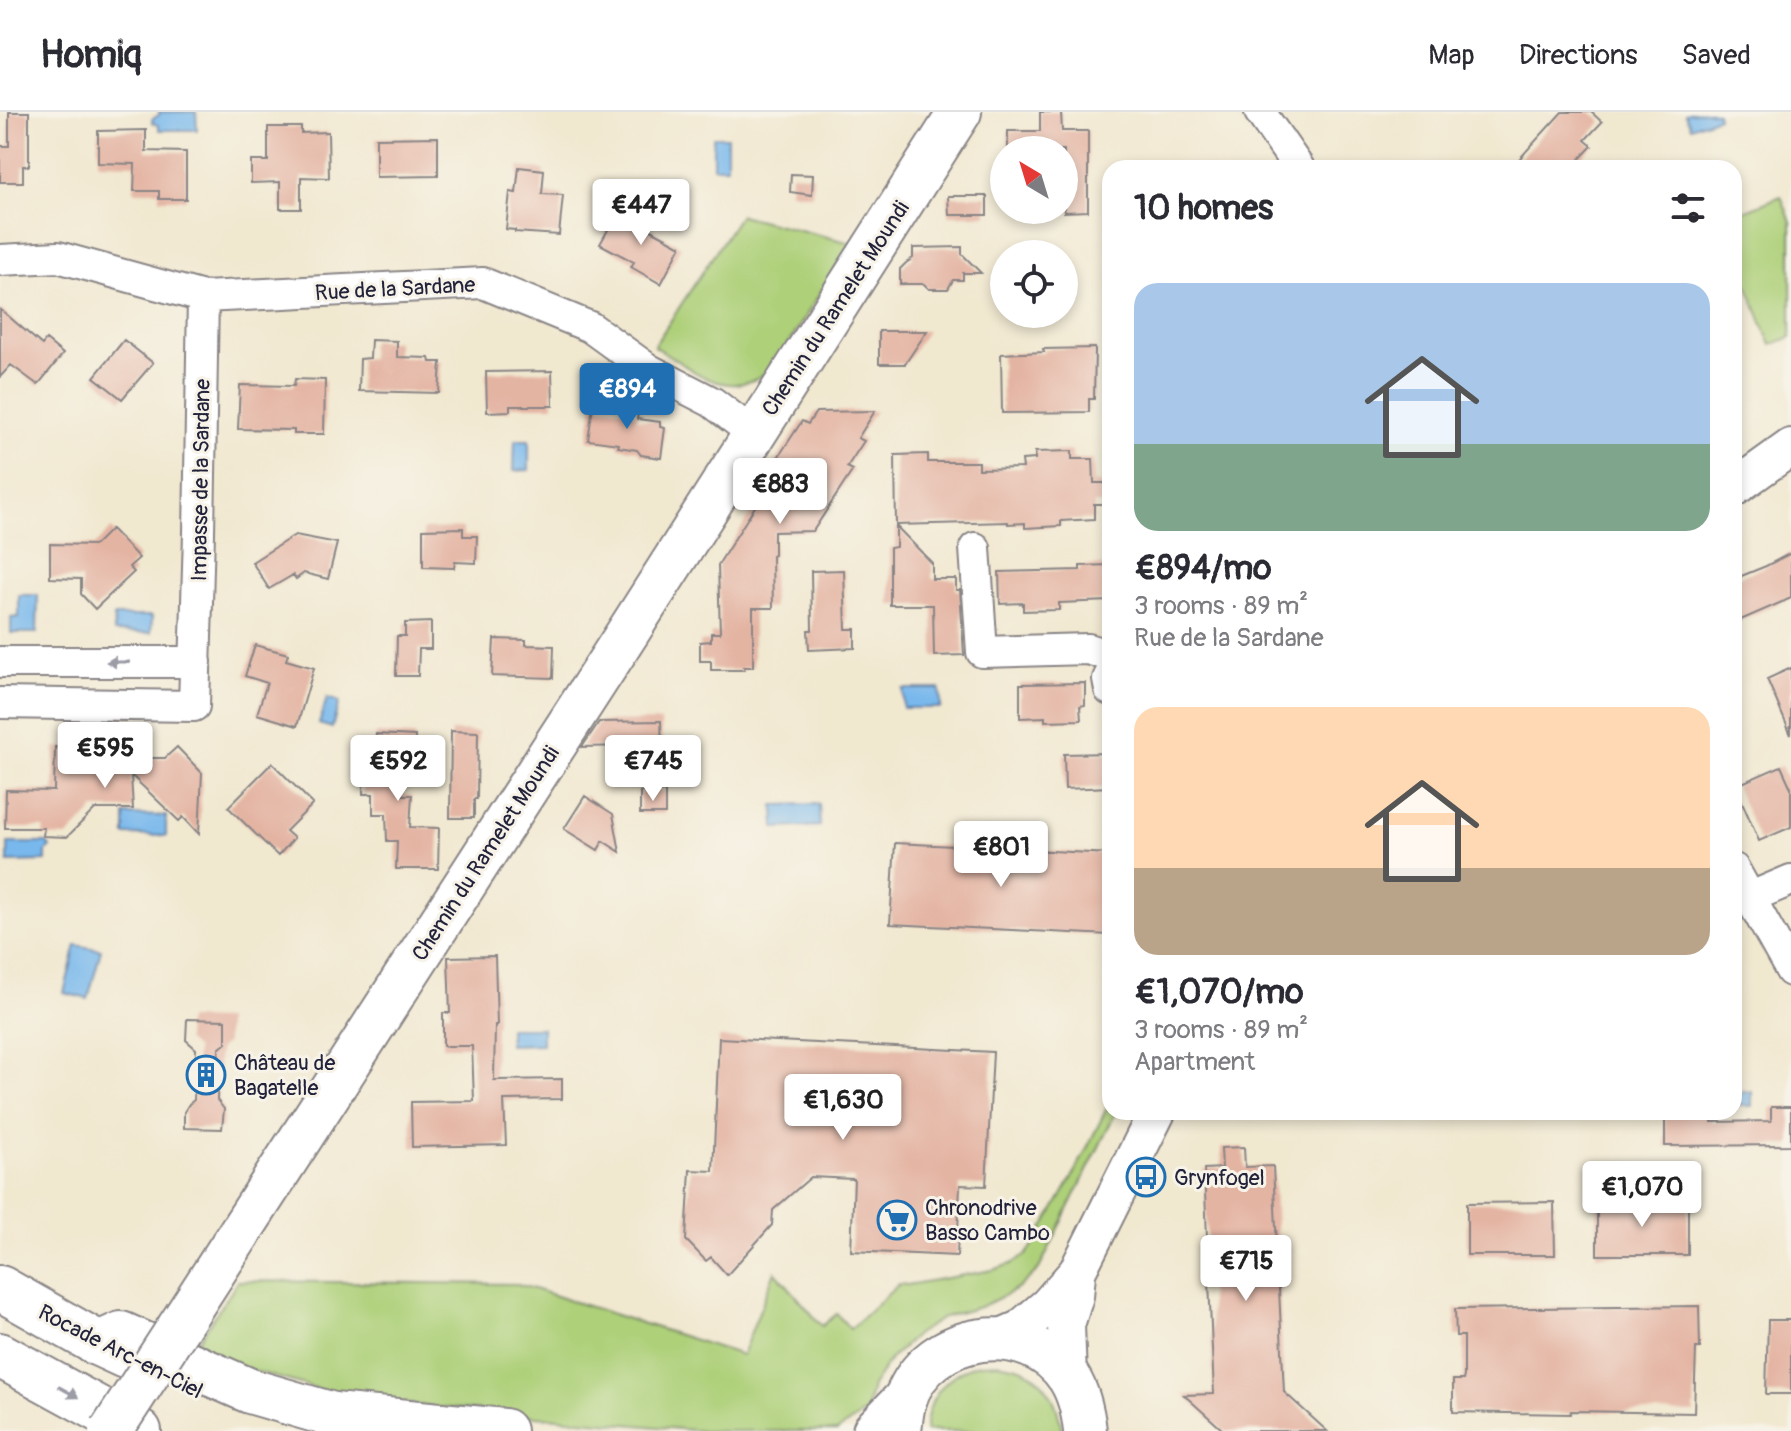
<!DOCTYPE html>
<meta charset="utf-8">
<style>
body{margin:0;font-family:Pangolin,sans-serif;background:#f7f7f7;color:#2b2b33;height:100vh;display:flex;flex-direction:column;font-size:30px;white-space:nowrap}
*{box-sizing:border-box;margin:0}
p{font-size:26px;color:#7c7c81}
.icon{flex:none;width:44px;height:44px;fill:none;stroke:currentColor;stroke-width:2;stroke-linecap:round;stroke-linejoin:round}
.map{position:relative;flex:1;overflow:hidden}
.drawer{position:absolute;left:1102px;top:48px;width:640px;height:960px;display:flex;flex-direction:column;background:#fff;border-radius:24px;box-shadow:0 4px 12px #0003}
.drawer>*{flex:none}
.needle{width:52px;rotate:322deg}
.buttons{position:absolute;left:990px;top:24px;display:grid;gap:16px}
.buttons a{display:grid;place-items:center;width:88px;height:88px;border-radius:50%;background:#fff;box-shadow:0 4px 12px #0003;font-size:40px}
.price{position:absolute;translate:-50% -68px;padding:0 18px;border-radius:8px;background:#fff;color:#222;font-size:26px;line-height:52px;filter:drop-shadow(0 2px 4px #0008)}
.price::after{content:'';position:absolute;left:50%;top:48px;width:24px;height:18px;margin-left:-12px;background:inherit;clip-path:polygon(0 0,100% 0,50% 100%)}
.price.current{background:#1f6fb2;color:#fff}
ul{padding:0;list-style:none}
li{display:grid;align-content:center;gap:16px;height:424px;padding:0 32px}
li span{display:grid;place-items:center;height:248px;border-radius:24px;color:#555}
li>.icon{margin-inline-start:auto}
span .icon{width:144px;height:144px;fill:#fffc;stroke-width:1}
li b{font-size:34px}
h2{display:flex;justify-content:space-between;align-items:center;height:96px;padding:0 32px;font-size:34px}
header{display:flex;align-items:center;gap:48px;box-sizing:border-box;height:112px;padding:0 40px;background:#fff;border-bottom:2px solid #e1e1e2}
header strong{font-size:38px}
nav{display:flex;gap:44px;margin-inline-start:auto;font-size:28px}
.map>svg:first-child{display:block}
.green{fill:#aed079;stroke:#68795a;stroke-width:2}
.water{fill:#78b8ec;stroke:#4d6d94;stroke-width:2}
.building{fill:#e4b4a3}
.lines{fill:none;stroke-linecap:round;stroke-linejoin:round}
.minor-casing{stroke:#8a8586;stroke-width:34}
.tertiary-casing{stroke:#8a8586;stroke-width:40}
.secondary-casing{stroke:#8a8586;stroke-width:46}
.trunk-casing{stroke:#8a8586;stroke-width:48}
.minor{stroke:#fff;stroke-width:30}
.tertiary{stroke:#fff;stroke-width:36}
.secondary{stroke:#fff;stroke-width:42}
.trunk{stroke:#fff;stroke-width:44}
.secondary-bridge-casing{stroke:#8a8586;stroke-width:46;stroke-linecap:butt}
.secondary-bridge{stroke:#fff;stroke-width:42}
.oneway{fill:#9c9ca7}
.labels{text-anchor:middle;stroke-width:6;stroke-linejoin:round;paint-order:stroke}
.street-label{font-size:22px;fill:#22223b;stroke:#f7f3e8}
.poi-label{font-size:22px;fill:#22223b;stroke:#f7f3e8;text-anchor:start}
</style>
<header>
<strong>Homiq</strong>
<nav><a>Map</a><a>Directions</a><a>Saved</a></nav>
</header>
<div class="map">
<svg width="1791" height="1319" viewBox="0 0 1791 1319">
<rect width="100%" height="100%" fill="#f7f3e8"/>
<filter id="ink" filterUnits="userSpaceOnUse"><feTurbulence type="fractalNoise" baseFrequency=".0125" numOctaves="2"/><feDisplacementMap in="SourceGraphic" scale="16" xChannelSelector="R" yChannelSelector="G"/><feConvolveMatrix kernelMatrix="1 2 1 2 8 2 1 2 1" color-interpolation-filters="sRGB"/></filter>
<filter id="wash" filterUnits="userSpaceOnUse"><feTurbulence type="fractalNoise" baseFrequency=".006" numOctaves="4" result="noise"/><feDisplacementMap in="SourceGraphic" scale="32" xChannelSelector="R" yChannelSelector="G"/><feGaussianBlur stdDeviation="1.8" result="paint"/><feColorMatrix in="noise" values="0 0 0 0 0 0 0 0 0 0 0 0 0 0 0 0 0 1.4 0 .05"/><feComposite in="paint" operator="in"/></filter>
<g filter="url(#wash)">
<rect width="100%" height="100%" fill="#f1e8d0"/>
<path class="green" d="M1781,84L1791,110V225L1771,233L1734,140V103Z
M740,103L851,131L773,257C726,292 696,259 654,234Z
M1110,990V1000H1116L1039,1157L1019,1176L983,1194L944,1205L917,1222L891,1246L872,1274L866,1300L837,1319H703L425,1294L337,1282L236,1254L196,1232L238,1169L518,1172L742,1243L775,1159L822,1214L837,1202L850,1217L899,1172L907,1173L993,1158L1011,1152L1026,1143L1035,1131L1073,1064Z
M999,1251C1006,1253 1016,1254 1023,1257C1049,1269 1058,1293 1062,1319H926C925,1290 945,1264 972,1254C980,1251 990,1252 999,1251Z"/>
<path class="water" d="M159,0H196L197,18H159V14L152,10V7L159,3Z
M1689,0H1717L1718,5L1691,15L1685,2Z
M713,25H727V55H713Z
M515,328H529V358L514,359Z
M19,483H38L37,521H11V506L19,505Z
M114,504H152L151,521L114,520Z
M903,577H940L941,596H903Z
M327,586L339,590L332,616L319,612Z
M819,692L820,714L775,716L774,693Z
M125,703L166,704V724L125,723Z
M8,731H47L50,735L46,740V749L8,750Z
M76,833L101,838L88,887L64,881Z
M509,916H542V932L509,933Z
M1734,980H1752V994H1734Z"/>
<g id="blocks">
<path class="building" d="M9,0H29V54H23V70H0V34H9Z
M1040,0H1061L1062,19H1088V99L1064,100V38H1008V19H1040Z
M1562,0H1591L1602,10L1585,28L1592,34L1571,56H1511Z
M268,15H301V21L328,20L329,66L301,65V97H280V70L251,71V49H268Z
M146,18V39L186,40V87H159V79H134L135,52L98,51V19Z
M438,25V64L376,65V26Z
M519,55L544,58L542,82L563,83L559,123L515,120V118L506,117L510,80L516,81Z
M791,62L813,63L812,83L790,80Z
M948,84H987V103H949Z
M618,100L681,134L661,172L631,155L634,150L600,132Z
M962,135V142L981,161H963V168H953L948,177H929L924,172H900V157L906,151L913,146V136Z
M0,197L42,233L46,228L63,242L38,273L11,253L0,265Z
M879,219H927L905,252H879Z
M124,228L153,251L122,287L94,265Z
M371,228L397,229V245L429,246L430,250H441L439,281L359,279L360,247L370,246Z
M1095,236L1094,287H1089V300L1002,301L1001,242L1044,240L1043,237Z
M552,259L553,294H510V299L487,300L486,260Z
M295,267L325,268L324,322H294V318L238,317L240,273L294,274Z
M593,294L624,297V300L638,302L637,307L660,310V315L665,316L661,346L641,343L637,338L618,335L619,332L588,328Z
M875,299L858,326L864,329L847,355L853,358L813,419L774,420V443L772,444L773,496H753V555H744V558H711V549H700V530L711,529V521H720L718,453L756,393L751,389L771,356L802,309L808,312L816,300Z
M1072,339V347H1093L1094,371H1105V392H1094V407L1061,409V414L1025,416V411L1008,412V410L896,413L895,343L928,342V350H979V357L1023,356L1022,348L1035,347V340Z
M896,414L932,451V467H956V478H960L964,543L934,544L933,493H890V436L896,435Z
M463,416V424H477L476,451L455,450L454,456L423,455V417Z
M111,417L139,446L129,455L134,460L95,497L81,482V467L50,466V432L95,433Z
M295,423L337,431L328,467L304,461L296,467L293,463L269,477L252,450Z
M1791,441V486L1734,511V467L1766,454Z
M1110,453V489L1059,491V498L1023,499V491L1000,492L999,460L1080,458V454Z
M844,458L846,517H855V536L809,538L808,518H812L811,459Z
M431,510V537H419L418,564H396L397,524H405V511Z
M494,527L526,528V533L554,534L553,566L492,564Z
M255,533L288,542L286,548L314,556L297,614L257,602L267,571L245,564Z
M1791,556V623L1767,567Z
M1085,571V593L1080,594L1081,608L1045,609V605L1020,606V572Z
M661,609L662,635L628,637V634L582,635L599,610Z
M451,619L478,620L477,687H474V706H450Z
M376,622L415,624L414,644H403L402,683H412L410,715L439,716L438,757H396L397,729H387L386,702H373V682H363L364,645L375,635Z
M55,635L87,636V640L130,639V646H165L177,635L202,661L199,722L183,705L179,709L131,663L133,697H95L67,725L43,724L44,716H5L6,678L54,679Z
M1110,641V675L1065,677L1064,642Z
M272,651L313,692L286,719L294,726L278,744L228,695Z
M1781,654L1791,676V715L1759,729L1735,674Z
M665,679V702H640V680Z
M585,684L613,702L620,740L603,729L598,738L564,717Z
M895,731L1110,742V823L890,812Z
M495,844L497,913H495L494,968L562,967V987L504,988L506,1033L412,1035L411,990L474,989L472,934H443V901H450L448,845Z
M187,907L226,908V931L219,937L217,988L224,997L222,1017L184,1016V1000L189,992L194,988L196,937L186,928Z
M719,926L993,940L986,1074L960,1073L957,1144L851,1139L854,1067L811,1065L773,1098L772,1113L727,1163L711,1145L706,1149L686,1128L690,1058L713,1059Z
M1771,995H1791V1033L1665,1034V1000H1712V1010L1771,1009Z
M1244,1035L1245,1055L1273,1054L1284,1280L1327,1319H1224L1184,1283L1214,1282L1204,1057L1222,1056L1221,1036Z
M1554,1090L1555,1143H1467V1091Z
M1597,1091H1688V1143H1597Z
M1699,1194L1700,1236H1696L1694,1301L1571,1299L1570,1302L1453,1300V1268H1463L1464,1264V1224H1456L1455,1197Z
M1768,1208H1791V1282H1766Z"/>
</g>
</g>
<g filter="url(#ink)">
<use href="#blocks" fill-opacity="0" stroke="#8a8586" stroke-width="2"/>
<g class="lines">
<g class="minor-casing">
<path id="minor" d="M1260,0L1299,56
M0,148L58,145L203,185L483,171L590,215L648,257L712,290L754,322
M975,436L982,540L1088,537L1110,544
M0,550H196
M1110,563L1108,567L1110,578
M0,591L194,594L199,421L203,185
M1734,757L1791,859
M1751,785L1791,768"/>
</g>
<g class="tertiary-casing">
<path id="tertiary" d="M1734,376L1791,335
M999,1226L1020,1217L1048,1193L1077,1160L1157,1000
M1068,1265L1066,1213L1075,1184L1077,1162"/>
</g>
<g class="secondary-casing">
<path id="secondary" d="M178,1216L630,517L960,0
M900,1319C901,1309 902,1298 905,1288C928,1219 1029,1205 1069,1266C1079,1282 1083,1300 1085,1319"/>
</g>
<g class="trunk-casing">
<path id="trunk" d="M0,1176L99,1232L125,1244
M99,1232L121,1222L250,1279L333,1303L504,1319
M0,1243L139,1319
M875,1319L904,1289"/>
</g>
<use href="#minor" class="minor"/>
<use href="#tertiary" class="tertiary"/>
<use href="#secondary" class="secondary"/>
<use href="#trunk" class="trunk"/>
<g class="secondary-bridge-casing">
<path id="secondary-bridge" d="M111,1319L178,1216"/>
</g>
<use href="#secondary-bridge" class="secondary-bridge"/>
</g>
<defs><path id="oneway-solid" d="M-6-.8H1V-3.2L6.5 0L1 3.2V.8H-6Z" transform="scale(2)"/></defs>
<g class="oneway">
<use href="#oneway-solid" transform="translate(118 550) rotate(-180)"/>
<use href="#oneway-solid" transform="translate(68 1280) rotate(29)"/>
</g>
</g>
<defs>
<g id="building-ring" transform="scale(2)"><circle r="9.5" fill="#f7f3e8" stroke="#1f6fb2" stroke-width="1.5"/><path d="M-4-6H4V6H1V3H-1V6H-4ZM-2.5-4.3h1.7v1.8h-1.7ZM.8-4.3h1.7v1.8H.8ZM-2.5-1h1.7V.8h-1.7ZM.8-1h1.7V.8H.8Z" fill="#1f6fb2"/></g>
<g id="bus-ring" transform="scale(2)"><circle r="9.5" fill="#f7f3e8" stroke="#1f6fb2" stroke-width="1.5"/><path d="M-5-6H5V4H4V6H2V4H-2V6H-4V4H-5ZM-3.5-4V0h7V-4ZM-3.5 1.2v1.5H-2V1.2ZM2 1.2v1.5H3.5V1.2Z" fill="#1f6fb2"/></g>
<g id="supermarket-ring" transform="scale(2)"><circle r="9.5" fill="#f7f3e8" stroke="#1f6fb2" stroke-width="1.5"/><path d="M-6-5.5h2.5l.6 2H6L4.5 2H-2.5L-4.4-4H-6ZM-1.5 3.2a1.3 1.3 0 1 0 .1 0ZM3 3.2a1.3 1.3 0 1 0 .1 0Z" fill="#1f6fb2"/></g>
</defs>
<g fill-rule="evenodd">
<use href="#building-ring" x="206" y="963"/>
<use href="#bus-ring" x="1146" y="1065"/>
<use href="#supermarket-ring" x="897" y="1108"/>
</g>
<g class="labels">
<g class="street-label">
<text transform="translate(395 176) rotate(-3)" y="8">Rue de la Sardane</text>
<text transform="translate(835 196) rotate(-57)" y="8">Chemin du Ramelet Moundi</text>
<text transform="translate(200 368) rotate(-89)" y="8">Impasse de la Sardane</text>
<text transform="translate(485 741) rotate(-57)" y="8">Chemin du Ramelet Moundi</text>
<text transform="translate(121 1239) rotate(27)" y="8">Rocade Arc-en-Ciel</text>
</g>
<g class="poi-label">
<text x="234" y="958">Château de<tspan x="234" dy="25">Bagatelle</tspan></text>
<text x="1174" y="1073">Grynfogel</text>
<text x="925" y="1103">Chronodrive<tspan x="925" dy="25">Basso Cambo</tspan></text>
</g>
</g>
</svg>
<div class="buttons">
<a><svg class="needle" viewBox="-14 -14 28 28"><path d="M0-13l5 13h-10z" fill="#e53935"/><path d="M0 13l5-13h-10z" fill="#7c7c81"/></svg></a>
<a><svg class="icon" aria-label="locate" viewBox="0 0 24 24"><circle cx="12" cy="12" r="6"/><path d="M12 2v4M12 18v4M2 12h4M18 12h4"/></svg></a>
</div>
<b class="price" style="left:641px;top:135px">€447</b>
<b class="price current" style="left:627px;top:319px">€894</b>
<b class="price" style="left:780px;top:414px">€883</b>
<b class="price" style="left:105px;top:678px">€595</b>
<b class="price" style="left:398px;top:691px">€592</b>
<b class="price" style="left:653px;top:691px">€745</b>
<b class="price" style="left:1001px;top:777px">€801</b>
<b class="price" style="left:843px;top:1030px">€1,630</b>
<b class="price" style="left:1642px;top:1117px">€1,070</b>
<b class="price" style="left:1246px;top:1191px">€715</b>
<section class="drawer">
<h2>10 homes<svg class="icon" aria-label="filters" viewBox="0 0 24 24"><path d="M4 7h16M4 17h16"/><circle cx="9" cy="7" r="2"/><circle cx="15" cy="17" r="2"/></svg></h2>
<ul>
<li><span style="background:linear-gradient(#a9c7e8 65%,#7fa58c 0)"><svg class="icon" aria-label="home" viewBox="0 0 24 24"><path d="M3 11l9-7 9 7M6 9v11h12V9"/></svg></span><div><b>€894/mo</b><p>3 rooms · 89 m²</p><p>Rue de la Sardane</p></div></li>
<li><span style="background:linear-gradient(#ffd9b3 65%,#b9a48a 0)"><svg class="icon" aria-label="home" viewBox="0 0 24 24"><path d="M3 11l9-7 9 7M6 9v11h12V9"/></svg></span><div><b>€1,070/mo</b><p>3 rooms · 89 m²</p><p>Apartment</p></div></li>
</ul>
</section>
</div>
